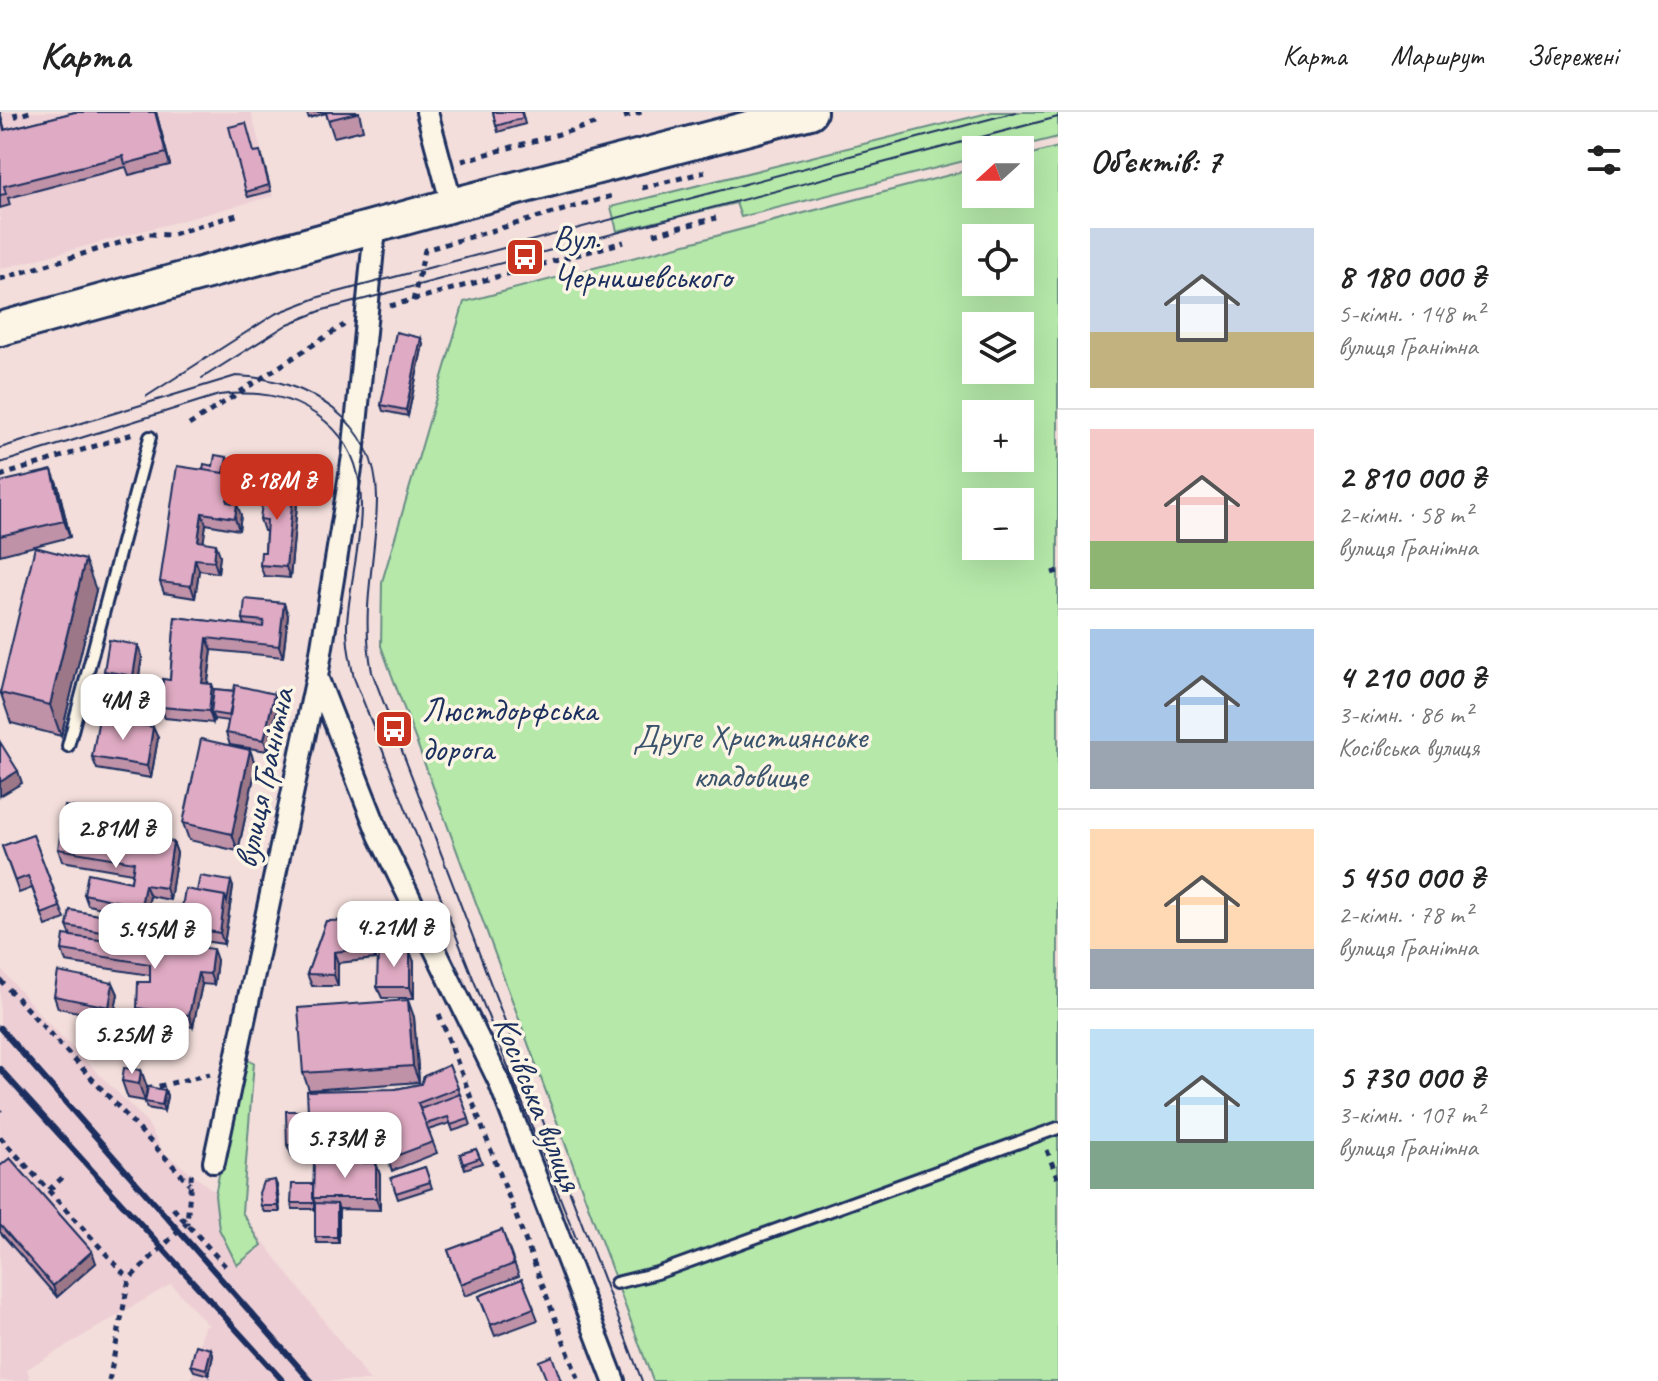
<!DOCTYPE html>
<html lang="uk">
<meta charset="utf-8">
<style>
body{margin:0;font-family:Caveat,sans-serif;background:#f6f6f6;color:#222;height:100vh;display:flex;flex-direction:column;font-size:30px;white-space:nowrap}
*{box-sizing:border-box;margin:0}
p{font-size:26px;color:#767676}
.icon{flex:none;width:44px;height:44px;fill:none;stroke:currentColor;stroke-width:2;stroke-linecap:round;stroke-linejoin:round}
.map{position:relative;flex:1;overflow:hidden}
.panel{display:flex;flex-direction:column;background:#fff;width:600px}
.panel>*{flex:none}
.needle{width:52px;rotate:249deg}
.buttons{position:absolute;left:962px;top:24px;display:grid;gap:16px}
.buttons a{display:grid;place-items:center;width:72px;height:72px;border-radius:0px;background:#fff;box-shadow:0 8px 32px #0002;font-size:40px}
.price{position:absolute;translate:-50% -68px;padding:0 18px;border-radius:16px;background:#fff;color:#222;font-size:26px;line-height:52px;filter:drop-shadow(0 2px 4px #0008)}
.price::after{content:'';position:absolute;left:50%;top:48px;width:24px;height:18px;margin-left:-12px;background:inherit;clip-path:polygon(0 0,100% 0,50% 100%)}
.price.active{background:#c8321e;color:#fff}
ul{padding:0;list-style:none}
li{display:flex;align-items:center;gap:24px;height:200px;padding:0 32px}
li+li{border-top:2px solid #e0e0e0}
li span{display:grid;place-items:center;flex:none;width:224px;height:160px;border-radius:0px;color:#555}
li>.icon{margin-inline-start:auto}
span .icon{width:96px;height:96px;fill:#fffc;stroke-width:1}
li b{font-size:34px}
h2{display:flex;justify-content:space-between;align-items:center;height:96px;padding:0 32px;font-size:34px}
header{display:flex;align-items:center;gap:48px;box-sizing:border-box;height:112px;padding:0 40px;background:#fff;border-bottom:2px solid #e0e0e0}
header strong{font-size:38px}
nav{display:flex;gap:44px;margin-inline-start:auto;font-size:28px}
main{display:flex;flex:1;min-height:0}
.map>svg:first-child{display:block}
.built{fill:#edced4}
.green{fill:#b5e8a9;stroke:#688c84;stroke-width:2;fill-rule:evenodd}
.lines{fill:none;stroke-linecap:round;stroke-linejoin:round}
.lane-casing{stroke:#1b2f5e;stroke-width:16}
.street-casing{stroke:#1b2f5e;stroke-width:26}
.primary-casing{stroke:#1b2f5e;stroke-width:38}
.path{stroke:#1b2f5e;stroke-width:5;stroke-dasharray:6 6;stroke-linecap:butt}
.lane{stroke:#fcf5e5;stroke-width:10}
.street{stroke:#fcf5e5;stroke-width:20}
.primary{stroke:#fcf5e5;stroke-width:32}
.tram{stroke:#1b2f5e;stroke-width:2}
.rail{stroke:#1b2f5e;stroke-width:6}
.wall{fill:#c092a8;stroke:#1b2f5e;stroke-width:2}
.shaded-wall{fill:#9c7788;stroke:#1b2f5e;stroke-width:2}
.building{fill:#dfaac3;stroke:#1b2f5e;stroke-width:2}
.labels{text-anchor:middle;stroke-width:7;stroke-linejoin:round;paint-order:stroke}
.poi-label{font-size:34px;fill:#1b2f5e;stroke:#fcf5e5;text-anchor:start}
.park-label{font-size:34px;fill:#3a546d;stroke:#fcf5e5}
.street-label{font-size:34px;fill:#1b2f5e;stroke:#fcf5e5}
</style>
<header>
<strong>Карта</strong>
<nav><a>Карта</a><a>Маршрут</a><a>Збережені</a></nav>
</header>
<main>
<div class="map">
<svg width="1058" height="1269" viewBox="0 0 1058 1269">
<rect width="100%" height="100%" fill="#f3dedb"/>
<filter id="ink" filterUnits="userSpaceOnUse"><feTurbulence type="fractalNoise" baseFrequency=".0125" numOctaves="2"/><feDisplacementMap in="SourceGraphic" scale="16" xChannelSelector="R" yChannelSelector="G"/><feConvolveMatrix kernelMatrix="1 2 1 2 8 2 1 2 1" color-interpolation-filters="sRGB"/></filter>
<g filter="url(#ink)">
<path class="built" d="M0,0H251L273,84L0,157Z
M0,856L45,908L147,1010L163,1040L240,1099L370,1269H191L204,1214H209L171,1172L27,1257L31,1269H0Z"/>
<path class="green" d="M992,0H1058V25L1006,38H976V46L741,105L736,91L617,119L611,95Z
M1058,35V1269H653L381,534L382,470L464,190L976,56V82H1020V45ZM976,126H1020V170H976ZM976,214H1020V258H976ZM976,302H1020V346H976ZM976,390H1020V434H976Z
M242,947L254,950L242,1100L262,1133L237,1153L219,1117L215,1083Z"/>
<g class="lines">
<g class="lane-casing">
<path id="lane" d="M68,634L150,325
M616,1171L657,1161L1058,1016"/>
</g>
<g class="street-casing">
<path id="street" d="M427,0L452,93
M317,565L379,723L499,969L614,1269
M214,1050L317,565L353,344L375,116"/>
</g>
<g class="primary-casing">
<path id="primary" d="M0,217L452,93L810,0"/>
</g>
<path class="path" d="M15,0L16,4L30,0
M624,5L642,0
M462,49L595,12
M642,76L705,60
M654,122L716,106
M0,167L149,122L169,123L240,102
M413,189L425,138L612,84
M390,194L624,130
M189,313L344,213
M0,364L133,322
M1052,461L1058,459
M0,868L190,1072
M439,902L579,1269
M147,977L210,962
M0,998L1,997
M0,1025L129,1167
M1047,1038L1058,1068
M49,1078L63,1065
M173,1096L226,1155
M109,1269L129,1167L187,1111L192,1056"/>
<use href="#lane" class="lane"/>
<use href="#street" class="street"/>
<use href="#primary" class="primary"/>
<path class="tram" d="M202,266L288,212L323,198L1058,5
M147,284L275,202L319,185L1016,0
M0,336L236,264C306,266 378,308 377,388C376,449 360,497 372,560L642,1269
M0,351L219,283C255,279 287,282 317,303C386,350 355,431 348,500C345,523 349,543 354,566L576,1126"/>
<path class="rail" d="M0,916L311,1269
M0,957L283,1269"/>
</g>
<path class="wall" d="M0,0L5,18L75,0H156L170,53L129,63L126,55L8,86L10,93L0,96Z
M306,0H359L363,18L334,25L326,1L309,6Z
M493,0H522L525,12L498,20Z
M262,44L271,79L248,85L246,80Z
M421,226L423,232L408,304L383,299L381,293Z
M227,345L229,351L227,361L248,375L246,386L233,385L232,391L241,403L239,418L206,412L203,430L220,443L218,461L199,458L195,486L164,481L160,470L203,358Z
M0,370L58,374L70,425L0,443Z
M294,372L298,383L290,466L264,464L260,453L265,440L266,419H264L260,407Z
M96,478L61,624L11,611L0,579Z
M288,503L283,545L212,538L208,571L214,577L274,582L278,593L268,639L230,633L226,621L229,609L214,607L213,611L165,606L161,595L170,568L175,505L245,513L243,507Z
M142,545L137,576L108,571L104,559Z
M158,626L151,666L97,657L92,645Z
M250,638L256,655L238,739L189,728L183,711Z
M125,704L129,716L128,722L173,730L177,741L170,788L150,784L144,810L156,812L161,824L158,836L217,848L214,873L202,872L193,915L141,908L137,896L150,870V863L66,850L62,838L71,824L67,814L117,806L119,800L88,793L84,782L131,770L132,761L62,749L58,737Z
M33,723L65,807L46,814L32,776L19,781L2,734Z
M233,775L224,832L183,826L179,814L197,779Z
M326,809L375,820V847L338,851V874H312L307,862Z
M414,850V886H382L377,875Z
M113,871L118,882L113,907L58,896L54,884Z
M414,905L419,970L309,978L303,961Z
M449,953L471,1013L453,1019L450,1011L428,1018L437,1041L392,1059L384,1036L345,1037L342,1030L306,1031L307,1044H292L287,1033L308,999L396,977L421,972Z
M141,958L147,975L145,989L128,986L122,969Z
M165,978L167,984L164,999L147,996L145,990Z
M476,1037L482,1051L465,1057L460,1042Z
M376,1051L380,1063V1098L339,1097V1131H317L315,1125V1097H293L291,1091L313,1072Z
M0,1054L96,1151L57,1185L0,1120Z
M425,1055L432,1076L398,1087L391,1066Z
M277,1074L280,1100H264L261,1094Z
M502,1118L519,1164L465,1184L448,1138Z
M522,1167L538,1208L495,1224L479,1184Z
M211,1237L213,1243L209,1263L194,1259L191,1253Z"/>
<path class="shaded-wall" d="M155,0H156L170,53L166,41Z
M421,226L423,232L408,304L406,298Z
M227,345L229,351L226,372L224,366Z
M52,358L58,374L70,425L64,409Z
M244,364L248,375L246,386L242,375Z
M294,372L298,383L290,466L286,455Z
M229,373L233,385L231,402L227,390Z
M237,392L241,403L239,418L235,406Z
M202,401L206,412L202,440L198,429Z
M216,432L220,443L218,461L214,449Z
M195,447L199,458L195,486L191,474Z
M85,448L96,478L61,624L50,593Z
M284,491L288,503L283,545L279,534Z
M207,526L212,538L206,582L202,571Z
M138,533L142,545L137,576L133,564Z
M212,572L216,583L211,601L214,607L213,611L209,599Z
M274,582L278,593L268,639L264,628Z
M153,615L158,626L151,666L147,654Z
M250,638L256,655L238,739L232,722Z
M18,659L22,671L0,684V670Z
M125,704L129,716L126,733L122,721Z
M173,730L177,741L170,788L166,776Z
M231,769L233,775L224,832L220,821L225,784Z
M145,773L150,784L142,821L138,809Z
M371,808L375,820V847L371,836Z
M156,812L161,824L158,841L153,829Z
M213,837L217,848L214,873L210,862Z
M410,839L414,850V886L410,875Z
M334,840L338,851V874L334,863Z
M198,861L202,872L193,915L189,903Z
M113,871L118,882L113,907L109,895Z
M408,888L414,905L419,970L413,954Z
M141,958L147,975L145,989L139,972Z
M165,978L167,984L164,999L162,993Z
M302,1020L306,1031L307,1044L303,1032Z
M376,1051L380,1063V1098L376,1086Z
M275,1068L277,1074L280,1100L278,1094Z
M337,1092L339,1097V1131L337,1125Z
M92,1139L96,1151L57,1185L53,1174Z
M211,1237L213,1243L209,1263L206,1257Z"/>
<path class="building" d="M75,0H155L166,41L125,52L123,44L4,74L6,82L0,83V3L4,18Z
M326,0H357V1L328,8Z
M493,0H521L523,6L496,14Z
M246,11L254,40L260,39L269,73L246,80L229,15Z
M396,220L421,226L406,298L381,293Z
M215,343L227,345L224,361L203,358L204,352L213,354Z
M177,354L244,364L242,375L229,373L227,390L237,392L235,406L202,401L198,429L216,432L214,449L195,447L191,474L160,470Z
M52,358L64,409L0,424V370Z
M265,368L294,372L286,455L260,453L261,440H265L267,408L260,407Z
M35,435L85,448L50,593L0,581Z
M245,487L284,491L279,534L207,526L202,571L212,572L209,599L161,595L163,567L170,568L175,505L263,515L264,509L243,507Z
M109,528L138,533L133,564L104,559Z
M235,573L274,582L264,628L226,621Z
M214,577L234,579L230,604L211,601Z
M99,606L153,615L147,654L92,645Z
M201,627L250,638L232,722L183,711Z
M0,630L18,659L0,670Z
M65,694L125,704L122,721L173,730L166,776L145,773L138,809L156,812L153,829L67,814L70,798L117,806L120,790L84,782L88,761L131,770L134,750L58,737Z
M33,723L60,795L42,802L28,764L15,769L2,734Z
M200,764L231,769L227,790L225,784L197,779Z
M185,777L225,784L220,821L179,814Z
M371,808V836L334,840V863L307,862L326,809Z
M64,823L186,840V833L213,837L210,862L198,861L189,903L137,896L138,870H150V852L62,838Z
M378,839H410V875H377Z
M58,860L113,871L109,895L54,884Z
M408,888L413,954L303,961L298,896Z
M449,953L458,976L418,991L433,1030L388,1047L380,1024L340,1026V1019L302,1020L303,1032L287,1033L286,999H308L307,979L396,977L421,972L424,964Z
M124,956L141,958L139,972L122,969Z
M148,975L165,978L162,993L145,990Z
M460,982L469,1007L451,1013L448,1005L426,1012L420,997Z
M476,1037L480,1046L463,1052L460,1042Z
M10,1046L92,1139L53,1174L0,1113V1054Z
M314,1050L376,1051V1086H313Z
M425,1055L430,1070L396,1081L391,1066Z
M275,1068L278,1094H261L259,1081L263,1070Z
M292,1072H313V1086L315,1091H291Z
M315,1091L337,1092V1125H315Z
M502,1118L514,1152L461,1172L448,1138Z
M522,1167L534,1196L491,1213L479,1184Z
M196,1233L211,1237L206,1257L191,1253Z
M552,1244L561,1269H547L539,1249Z"/>
</g>
<defs>
<g id="bus-square" transform="scale(2)"><rect x="-9" y="-9" width="18" height="18" rx="4" fill="#c8321e" stroke="#fcf5e5"/><path d="M-5-6H5V4H4V6H2V4H-2V6H-4V4H-5ZM-3.5-4V0h7V-4ZM-3.5 1.2v1.5H-2V1.2ZM2 1.2v1.5H3.5V1.2Z" fill="#fff"/></g>
</defs>
<g fill-rule="evenodd">
<use href="#bus-square" x="525" y="145"/>
<use href="#bus-square" x="394" y="617"/>
</g>
<g class="labels">
<g class="poi-label">
<text x="553" y="137">Вул.<tspan x="553" dy="39">Чернишевського</tspan></text>
<text x="422" y="609">Люстдорфська<tspan x="422" dy="39">дорога</tspan></text>
</g>
<g class="park-label">
<text x="750" y="636">Друге Християнське<tspan x="750" dy="39">кладовище</tspan></text>
</g>
<g class="street-label">
<text transform="translate(263 666) rotate(-78)" y="12">вулиця Гранітна</text>
<text transform="translate(539 991) rotate(68)" y="12">Косівська вулиця</text>
</g>
</g>
</svg>
<div class="buttons">
<a><svg class="needle" viewBox="-14 -14 28 28"><path d="M0-13l5 13h-10z" fill="#e53935"/><path d="M0 13l5-13h-10z" fill="#767676"/></svg></a>
<a><svg class="icon" aria-label="locate" viewBox="0 0 24 24"><circle cx="12" cy="12" r="6"/><path d="M12 2v4M12 18v4M2 12h4M18 12h4"/></svg></a>
<a><svg class="icon" aria-label="layers" viewBox="0 0 24 24"><path d="M12 4l9 5-9 5-9-5zM3 14l9 5 9-5"/></svg></a>
<a>+</a>
<a>−</a>
</div>
<b class="price active" style="left:277px;top:410px">8.18M ₴</b>
<b class="price" style="left:123px;top:630px">4M ₴</b>
<b class="price" style="left:116px;top:758px">2.81M ₴</b>
<b class="price" style="left:394px;top:857px">4.21M ₴</b>
<b class="price" style="left:155px;top:859px">5.45M ₴</b>
<b class="price" style="left:132px;top:964px">5.25M ₴</b>
<b class="price" style="left:345px;top:1068px">5.73M ₴</b>
</div>
<section class="panel">
<h2>Об’єктів: 7<svg class="icon" aria-label="filters" viewBox="0 0 24 24"><path d="M4 7h16M4 17h16"/><circle cx="9" cy="7" r="2"/><circle cx="15" cy="17" r="2"/></svg></h2>
<ul>
<li><span style="background:linear-gradient(#c9d6e8 65%,#c2b280 0)"><svg class="icon" aria-label="home" viewBox="0 0 24 24"><path d="M3 11l9-7 9 7M6 9v11h12V9"/></svg></span><div><b>8 180 000 ₴</b><p>5-кімн. · 148 m²</p><p>вулиця Гранітна</p></div></li>
<li><span style="background:linear-gradient(#f6c9c9 70%,#8fb573 0)"><svg class="icon" aria-label="home" viewBox="0 0 24 24"><path d="M3 11l9-7 9 7M6 9v11h12V9"/></svg></span><div><b>2 810 000 ₴</b><p>2-кімн. · 58 m²</p><p>вулиця Гранітна</p></div></li>
<li><span style="background:linear-gradient(#a9c7e8 70%,#9aa5b1 0)"><svg class="icon" aria-label="home" viewBox="0 0 24 24"><path d="M3 11l9-7 9 7M6 9v11h12V9"/></svg></span><div><b>4 210 000 ₴</b><p>3-кімн. · 86 m²</p><p>Косівська вулиця</p></div></li>
<li><span style="background:linear-gradient(#ffd9b3 75%,#9aa5b1 0)"><svg class="icon" aria-label="home" viewBox="0 0 24 24"><path d="M3 11l9-7 9 7M6 9v11h12V9"/></svg></span><div><b>5 450 000 ₴</b><p>2-кімн. · 78 m²</p><p>вулиця Гранітна</p></div></li>
<li><span style="background:linear-gradient(#bfe0f5 70%,#7fa58c 0)"><svg class="icon" aria-label="home" viewBox="0 0 24 24"><path d="M3 11l9-7 9 7M6 9v11h12V9"/></svg></span><div><b>5 730 000 ₴</b><p>3-кімн. · 107 m²</p><p>вулиця Гранітна</p></div></li>
</ul>
</section>
</main>
